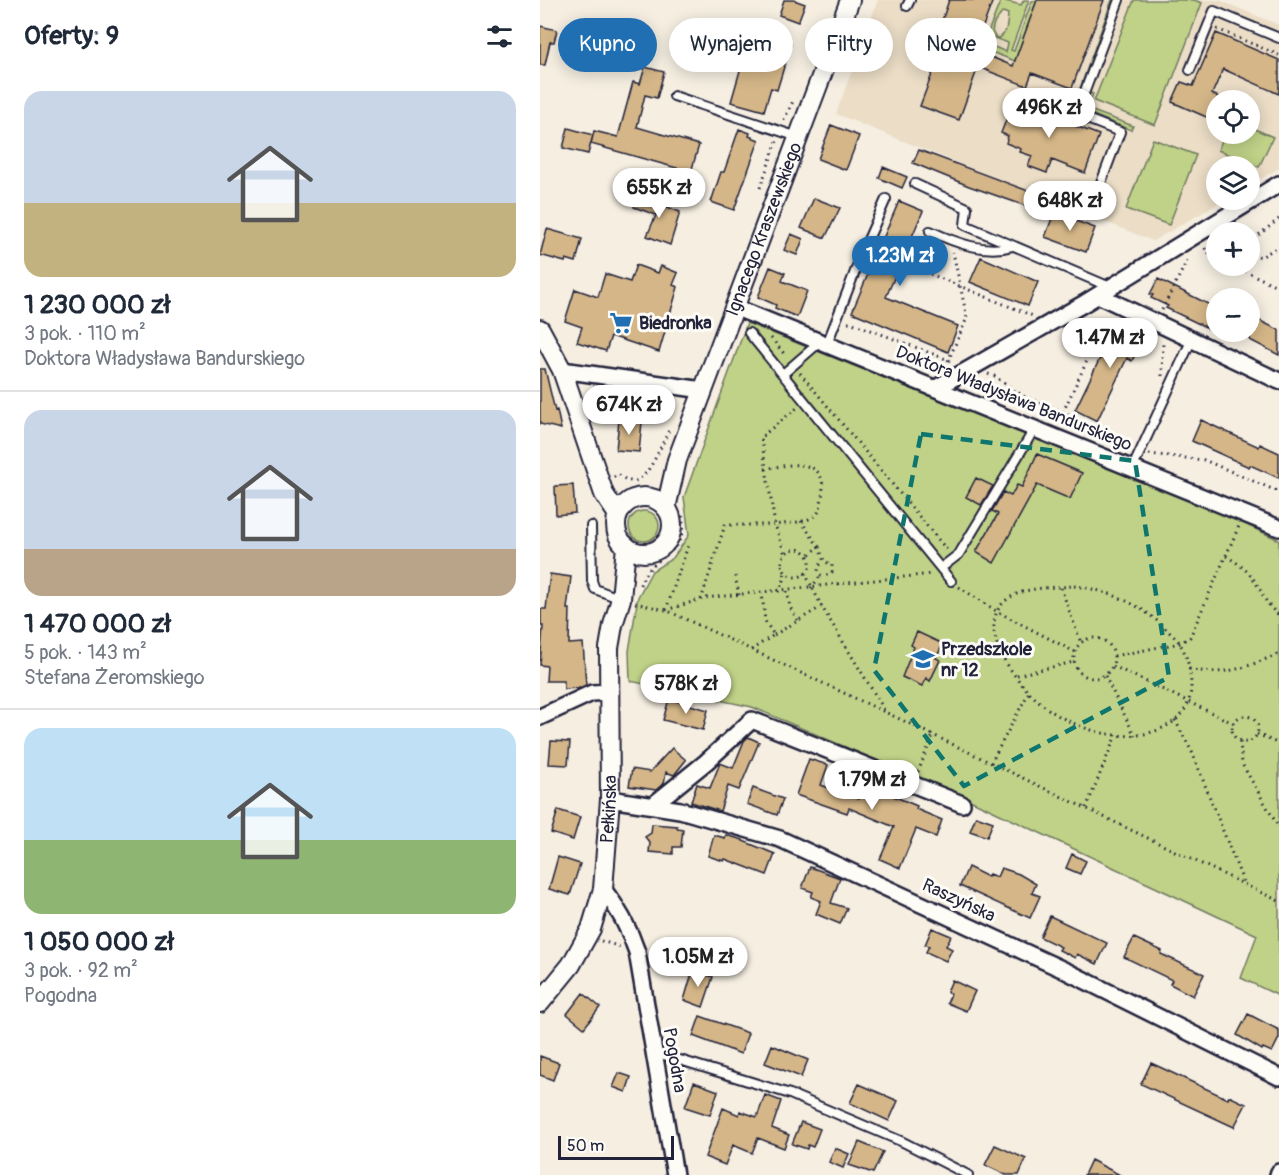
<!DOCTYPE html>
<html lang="pl">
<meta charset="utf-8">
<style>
body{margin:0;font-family:Pangolin,sans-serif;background:#f2f2f3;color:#1f2937;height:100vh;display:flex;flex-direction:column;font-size:22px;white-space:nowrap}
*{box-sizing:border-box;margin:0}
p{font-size:20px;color:#747a83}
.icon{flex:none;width:33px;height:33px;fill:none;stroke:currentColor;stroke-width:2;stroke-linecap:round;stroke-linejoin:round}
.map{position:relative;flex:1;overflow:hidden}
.panel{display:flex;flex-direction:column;background:#fff;width:540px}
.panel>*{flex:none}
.guide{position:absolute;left:18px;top:18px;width:570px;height:54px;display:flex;gap:12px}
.tools{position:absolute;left:666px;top:90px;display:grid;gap:12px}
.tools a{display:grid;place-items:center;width:54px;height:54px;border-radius:50%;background:#fff;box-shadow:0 3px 15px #0003;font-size:30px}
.scale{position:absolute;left:18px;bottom:15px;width:116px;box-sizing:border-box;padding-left:6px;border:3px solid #22223b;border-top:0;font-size:16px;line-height:21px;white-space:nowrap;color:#22223b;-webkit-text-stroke:4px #fdfcf7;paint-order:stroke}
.price{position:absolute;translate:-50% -51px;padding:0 14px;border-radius:21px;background:#fff;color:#222;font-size:20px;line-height:39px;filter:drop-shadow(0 2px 3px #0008)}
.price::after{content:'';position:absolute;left:50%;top:36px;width:18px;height:14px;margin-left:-9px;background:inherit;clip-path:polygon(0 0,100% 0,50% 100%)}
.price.selected{background:#1f6fb2;color:#fff}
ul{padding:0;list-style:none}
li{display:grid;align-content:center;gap:12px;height:318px;padding:0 24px}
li+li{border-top:2px solid #e0e1e3}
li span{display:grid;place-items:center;height:186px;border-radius:18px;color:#555}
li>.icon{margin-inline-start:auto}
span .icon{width:108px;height:108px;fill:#fffc;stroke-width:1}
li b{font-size:26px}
h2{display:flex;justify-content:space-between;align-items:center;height:72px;padding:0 24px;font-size:26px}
.tag{padding:0 21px;border-radius:27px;background:#fff;box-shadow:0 3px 15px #0003;font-size:21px;line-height:54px}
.tag.selected{background:#1f6fb2;color:#fff}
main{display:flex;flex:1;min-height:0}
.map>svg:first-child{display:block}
.built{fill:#ebddc6;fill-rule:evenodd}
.green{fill:#bfd287;stroke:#707a61;stroke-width:1.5;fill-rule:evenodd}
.building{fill:#d4b688;stroke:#22223b;stroke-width:1.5}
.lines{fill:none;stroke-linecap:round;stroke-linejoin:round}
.service-casing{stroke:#22223b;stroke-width:12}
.minor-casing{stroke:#22223b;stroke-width:20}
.tertiary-casing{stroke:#22223b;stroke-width:22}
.path{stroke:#22223b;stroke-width:3;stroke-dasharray:1.5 4.5;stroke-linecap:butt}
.service{stroke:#fdfcf7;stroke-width:8}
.minor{stroke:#fdfcf7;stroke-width:15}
.tertiary{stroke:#fdfcf7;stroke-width:18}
.marked{fill:none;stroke:#0f766e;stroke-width:4.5;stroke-dasharray:12 8;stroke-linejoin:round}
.labels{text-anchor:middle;stroke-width:6;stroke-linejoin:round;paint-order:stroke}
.street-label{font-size:18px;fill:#22223b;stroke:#fdfcf7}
.poi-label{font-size:18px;font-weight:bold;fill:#22223b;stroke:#fdfcf7;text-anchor:start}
</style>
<main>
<section class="panel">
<h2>Oferty: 9<svg class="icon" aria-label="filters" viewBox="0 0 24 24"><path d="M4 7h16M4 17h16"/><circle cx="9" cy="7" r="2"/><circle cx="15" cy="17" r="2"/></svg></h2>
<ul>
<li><span style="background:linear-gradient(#c9d6e8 60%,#c2b280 0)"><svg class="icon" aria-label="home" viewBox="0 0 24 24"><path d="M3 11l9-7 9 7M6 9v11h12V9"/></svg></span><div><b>1 230 000 zł</b><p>3 pok. · 110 m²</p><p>Doktora Władysława Bandurskiego</p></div></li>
<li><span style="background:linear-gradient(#c9d6e8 75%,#b9a48a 0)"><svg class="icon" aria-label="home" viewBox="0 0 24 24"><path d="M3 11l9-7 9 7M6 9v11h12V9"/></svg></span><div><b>1 470 000 zł</b><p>5 pok. · 143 m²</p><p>Stefana Żeromskiego</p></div></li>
<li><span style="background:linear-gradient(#bfe0f5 60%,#8fb573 0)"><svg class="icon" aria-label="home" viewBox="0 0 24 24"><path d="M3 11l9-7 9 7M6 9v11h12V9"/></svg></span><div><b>1 050 000 zł</b><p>3 pok. · 92 m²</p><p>Pogodna</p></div></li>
</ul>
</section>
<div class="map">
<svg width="739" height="1175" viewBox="0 0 739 1175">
<rect width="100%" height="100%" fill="#f5eee1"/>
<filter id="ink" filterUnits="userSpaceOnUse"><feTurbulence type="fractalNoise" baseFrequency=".0167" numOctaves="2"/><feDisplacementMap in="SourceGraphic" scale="12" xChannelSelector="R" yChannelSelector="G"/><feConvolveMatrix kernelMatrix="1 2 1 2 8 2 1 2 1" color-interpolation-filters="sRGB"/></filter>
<g filter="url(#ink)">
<path class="built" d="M338,0H679L739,25V168L710,185V166H676V200H684L613,241L296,114ZM676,100H710V134H676Z"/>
<path class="green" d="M461,0L481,5L484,0H489L471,50L474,51L492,1L497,0L475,61L443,49L445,43L466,52L468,43L449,36L446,37ZM463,12L468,14C467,23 468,34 458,38L455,37L452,31L454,23Z
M572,0H576L537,102H535Z
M594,0H654L662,3L615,125L554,101Z
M550,93L553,94L547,109L593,126L591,130L546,112L544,109Z
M710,127L733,137L719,167L678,150L685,134H710Z
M613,139L656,155L629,225L586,209Z
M207,323L679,512L739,540V996L701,978L717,935L432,801L212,707L90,681L89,651L98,597L112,571L133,558L149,535L144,497Z
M89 526a15 15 0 1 1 30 0a15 15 0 1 1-30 0Z"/>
<path class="building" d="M244,0H254L265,4L258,22L239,15Z
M409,0H453L434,50L473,66L497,0H564L532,88L492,73L487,86L438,67L419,120L380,106L400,53L392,50Z
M0,26L17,30L14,42H10L5,65H0Z
M219,33L251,44L237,90L231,88L224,111L191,102L203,60L209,62Z
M676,33L739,60V94L683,69L672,94L681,98L680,100H676V108L671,119L632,102L641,82L653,86Z
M105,67L124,72L117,98L105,95L97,127L159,145L151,172L51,144L54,131L78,137L93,82L100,84Z
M473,102L559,135L545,173L512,160L507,173L488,166L492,156L480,152L481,149L466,143L468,136L461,133Z
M291,125L319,136L306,170L278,159Z
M28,128L53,135L48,154L23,148Z
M199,129L210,133L209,136L219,140L194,210L171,202L181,172H184Z
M379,150L491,192L486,206L429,186L373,163Z
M343,167L367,177L362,188L339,178Z
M99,193L118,200L117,203L140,212L130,245L107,236L116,215L94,207Z
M274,198L300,208L285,238L261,228Z
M359,201L383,211L346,297L418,326L408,352L312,312Z
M514,213L555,228L546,252L505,237Z
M7,229L42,239L36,262L26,259L25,262L0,255Z
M251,234L263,239L257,255L244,250Z
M441,257L498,282L488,306L430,282Z
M96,265L118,273L121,266L138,273L133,285L138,287L119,352L71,336L66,351L37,342L42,327L25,321L35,289L58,297L65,274L90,282Z
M230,267L245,273L242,281L267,291L257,317L235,308L236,305L218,297Z
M618,279L676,308V332L626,308L628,306L611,298L613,295L610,294Z
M710,316L739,330V355L710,340Z
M585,319L607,329L592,361L587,358L557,421L535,410L565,348L570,350Z
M0,369H5L15,411L17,410L21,429L0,424Z
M79,420L102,422L99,452L76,450Z
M661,420L719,447L720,444L739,453V478L710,465L709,467L652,441Z
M497,454L542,473L530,499L497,485L454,563L436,552L458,514L452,511L463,492L471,496L477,485L482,487Z
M436,478L453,486L441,505L426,497Z
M33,485L35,513L16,515L15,486Z
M10,574L31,577L27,609H30L29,644L43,643L46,685L39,688L24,689V681H6L7,666L0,665L3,626H1V609H6Z
M377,632L403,644L396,658L400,660L390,681L386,678L382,686L362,677L374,647L371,645Z
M129,699L168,710L163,730L123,720Z
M208,737L219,742L199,790L188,786L180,811L151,802L157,784L170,788L180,763L193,768L204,741Z
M11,741L30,742L28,765L9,764Z
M132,748L146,760L134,775L126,772L124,783L116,790L89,786L92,769L110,772Z
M269,759L288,765L281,785L319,799L325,784L377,806L376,809L402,820L396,837L376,829L360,868L340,859L354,827L309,808L307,813L256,795Z
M213,788L243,799L237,815L207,804Z
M18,810L40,817L33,840L11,833Z
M436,816L453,822L447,837L430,831Z
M112,824L137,826V828L143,829L141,847H133V854L109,852L110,843L105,837L111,833Z
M174,835L185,838L186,835L203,840V841L235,854L227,875L185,859L184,861L168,856Z
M532,854L546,861L540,874L526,868Z
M18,857L40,864L30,895L9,889Z
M270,867L300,878L291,903L307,908L300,924L276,914L281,901L271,897L273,892L262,888Z
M428,867L448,877L449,874L457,877L461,868L479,874L496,884L492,893L500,896L490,918L420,886Z
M510,916L567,943L557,964L537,954L535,958L519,950L521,947L500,937Z
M392,928L411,936L406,946L412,949L406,961L386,952L389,946L385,945Z
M594,938L622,951L621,954L664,974L653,996L630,984L632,980L584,957Z
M153,970L173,977L163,1007L144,1000Z
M412,980L435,991L426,1011L407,1003L411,994L407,992Z
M43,993L60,1007L44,1028L27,1014Z
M708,1014L739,1030V1038L732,1052L723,1048L722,1050L697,1035Z
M160,1016L208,1033L201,1054L153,1036Z
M232,1045L268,1060L261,1077L225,1063Z
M0,1056L19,1063L13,1080L0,1075Z
M611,1063L688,1099L689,1096L706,1104L694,1127L601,1084Z
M79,1073L91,1077L86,1092L73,1087Z
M154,1082L178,1091L170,1115L145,1107Z
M319,1084L358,1101L349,1121L310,1103Z
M225,1095L241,1101L232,1128L249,1135L244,1148L218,1138L212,1153L193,1145L185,1165L165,1157L183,1108L199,1115L200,1111L217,1117Z
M261,1122L280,1129L273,1147L268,1145L267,1149L252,1144Z
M319,1142L343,1152L333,1173L309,1165Z
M455,1145L486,1159L479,1175H466L445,1165Z
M295,1148L309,1154L303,1168L289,1162Z
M551,1160L580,1175H544Z"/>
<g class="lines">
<g class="service-casing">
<path id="service" d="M367,6L370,0
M650,70L674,11L739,38
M134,96L258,137
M375,184L427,208L425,225L570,287
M552,207L580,132L542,117L539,107L579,0
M390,231C416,243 445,254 473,246
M209,333L411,581
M287,344L323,251L346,199
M243,374L280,342
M593,467L652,339
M51,526L52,581L55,589L81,599
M401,568L419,554L495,428
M114,1052L250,1094L363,1142L428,1175"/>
</g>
<g class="minor-casing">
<path id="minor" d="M558,295L739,381
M194,307L739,528
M22,370L163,390
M396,388L545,303L739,184
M0,717L52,693L70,692
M70,799L140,810L240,839L526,971L739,1077
M113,805L166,762L212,720L422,804
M63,889C79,909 89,928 97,952L135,1175
M738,1175L739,1172"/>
</g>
<g class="tertiary-casing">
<g id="tertiary">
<path d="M0,329L22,370L64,494L78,515"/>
<circle cx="104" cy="525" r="28"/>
<path id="s1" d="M126,508L137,460L310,0"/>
<path id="s2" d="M0,1003L31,965L51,929L63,889L70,799L69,648L73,625L81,599L86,546"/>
</g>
</g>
<path class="path" d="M677,29L739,55
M244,120L254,99
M220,188L237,141
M739,219L716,237L710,248L714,255L721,257L739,246
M665,248L667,253L676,257
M368,265L493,316
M694,266L739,287
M622,310L649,257
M308,322H310L411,361
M231,338L246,356
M408,361L427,318L413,252
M260,373L407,550
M448,374L454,376L483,396L528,414L529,424L577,444
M622,376L623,341
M523,412L568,316
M609,454L664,460L739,492
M225,469C250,464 289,456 282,497C281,502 281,511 276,515C266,523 247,523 235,525L221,437L257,408
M74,477L78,474C83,478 88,482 95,481C108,479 123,442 129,430
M261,521L279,547L267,556
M279,547L284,561L292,565V572L288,575H281L278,571L279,566L284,561
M242 563a14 14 0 1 1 28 0a14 14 0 1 1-28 0Z
M686,556C698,563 709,571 716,583C725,597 725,604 739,615
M265,573L282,607L345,711
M195,576L199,595
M100,585C112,551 149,559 142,513
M534,586C569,590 601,604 626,629C630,633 636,638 639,642C647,654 651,672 651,686C651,710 636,724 615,731C581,743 540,730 511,711C484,693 432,633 464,602C481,586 512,588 534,586Z
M419,587L458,612L535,652
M271,588L281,575
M521,588L541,643
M247,591L250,607L258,621
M238,592L244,580L245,571
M161,600L185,525H235L245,554
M95,603L126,610L364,721L739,901
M126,610L165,598L392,574
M126,610L149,543
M234,635L281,607
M534 658a20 20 0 1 1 40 0a20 20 0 1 1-40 0Z
M211,650L234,635L225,621L222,593
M574,656L640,643L650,637L699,526
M573,666L693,723
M649,669C687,677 705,667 739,654
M477,675L534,662
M565,676L595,736
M692 729a13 13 0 1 1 26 0a13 13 0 1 1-26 0Z
M635,720L652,752L704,884
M717,734L739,744
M700,742L702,764L739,828
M451,763L489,692
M378,772L393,735
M546,808L576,735
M61,941L81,947"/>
<use href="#service" class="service"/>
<use href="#minor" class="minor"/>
<use href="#tertiary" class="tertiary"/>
</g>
</g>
<path class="marked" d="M381,434L595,461L629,677L424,786L334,670Z"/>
<defs>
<g id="supermarket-bare" transform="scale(1.8)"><path d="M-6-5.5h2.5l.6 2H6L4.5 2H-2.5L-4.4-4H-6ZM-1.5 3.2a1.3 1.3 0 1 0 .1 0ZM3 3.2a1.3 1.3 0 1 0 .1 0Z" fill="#1f6fb2" stroke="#fdfcf7" stroke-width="2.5" paint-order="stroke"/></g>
<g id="school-bare" transform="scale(1.8)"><path d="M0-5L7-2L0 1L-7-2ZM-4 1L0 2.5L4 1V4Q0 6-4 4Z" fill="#1f6fb2" stroke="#fdfcf7" stroke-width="2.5" paint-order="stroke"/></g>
</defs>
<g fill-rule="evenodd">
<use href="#supermarket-bare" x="81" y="323"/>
<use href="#school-bare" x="383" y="659"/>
</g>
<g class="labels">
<g class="street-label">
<text dy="6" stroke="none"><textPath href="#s1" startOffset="296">Ignacego Kraszewskiego</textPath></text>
<text transform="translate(474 398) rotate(22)" y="6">Doktora Władysława Bandurskiego</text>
<text dy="6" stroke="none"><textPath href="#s2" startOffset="212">Pełkińska</textPath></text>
<text transform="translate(419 900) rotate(25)" y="6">Raszyńska</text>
<text transform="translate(135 1060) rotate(80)" y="6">Pogodna</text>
</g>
<g class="poi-label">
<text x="99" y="329">Biedronka</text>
<text x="401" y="655">Przedszkole<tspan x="401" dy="21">nr 12</tspan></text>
</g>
</g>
</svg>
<div class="tools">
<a><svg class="icon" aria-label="locate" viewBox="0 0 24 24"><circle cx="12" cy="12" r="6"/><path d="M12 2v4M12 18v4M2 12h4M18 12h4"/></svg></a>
<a><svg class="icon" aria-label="layers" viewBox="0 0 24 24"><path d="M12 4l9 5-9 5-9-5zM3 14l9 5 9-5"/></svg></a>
<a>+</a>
<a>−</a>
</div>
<div class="scale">50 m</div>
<b class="price" style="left:509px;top:139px">496K zł</b>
<b class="price" style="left:119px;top:219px">655K zł</b>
<b class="price" style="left:530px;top:232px">648K zł</b>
<b class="price selected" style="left:360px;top:287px">1.23M zł</b>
<b class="price" style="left:570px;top:369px">1.47M zł</b>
<b class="price" style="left:89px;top:436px">674K zł</b>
<b class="price" style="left:146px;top:715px">578K zł</b>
<b class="price" style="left:332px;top:811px">1.79M zł</b>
<b class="price" style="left:158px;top:988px">1.05M zł</b>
<div class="guide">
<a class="tag selected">Kupno</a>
<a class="tag">Wynajem</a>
<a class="tag">Filtry</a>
<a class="tag">Nowe</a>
</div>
</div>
</main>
